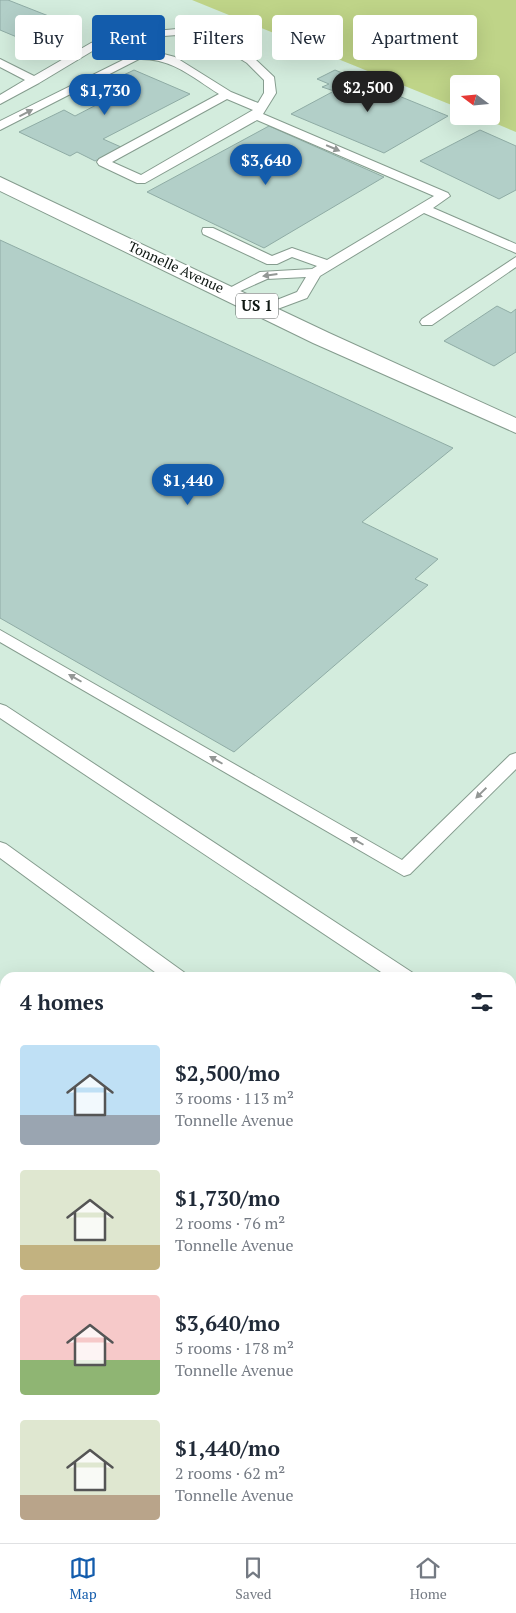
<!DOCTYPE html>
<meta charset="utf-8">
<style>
body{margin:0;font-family:"PT Serif",serif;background:#f2f2f3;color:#1f2937;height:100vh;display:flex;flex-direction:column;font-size:19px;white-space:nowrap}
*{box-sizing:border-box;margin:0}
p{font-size:16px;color:#747a83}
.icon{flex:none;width:28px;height:28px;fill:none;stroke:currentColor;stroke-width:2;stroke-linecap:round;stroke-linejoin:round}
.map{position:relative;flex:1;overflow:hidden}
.sheet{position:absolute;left:0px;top:972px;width:516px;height:571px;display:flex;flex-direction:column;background:#fff;border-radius:15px 15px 0 0;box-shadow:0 5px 20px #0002}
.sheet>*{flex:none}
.guide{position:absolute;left:15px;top:15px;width:486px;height:45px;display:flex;gap:10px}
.needle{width:32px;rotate:286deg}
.controls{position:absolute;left:450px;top:75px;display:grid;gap:10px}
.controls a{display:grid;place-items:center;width:50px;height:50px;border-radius:5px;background:#fff;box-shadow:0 5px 20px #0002;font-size:25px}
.price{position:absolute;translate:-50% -42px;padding:0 11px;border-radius:18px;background:#135cac;color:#fff;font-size:16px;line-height:32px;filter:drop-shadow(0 1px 2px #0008)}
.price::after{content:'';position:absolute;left:50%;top:30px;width:15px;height:11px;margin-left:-8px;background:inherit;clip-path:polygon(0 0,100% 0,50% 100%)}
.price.on{background:#222;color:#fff}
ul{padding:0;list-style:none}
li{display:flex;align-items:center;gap:15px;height:125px;padding:0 20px}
li span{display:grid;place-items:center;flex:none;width:140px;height:100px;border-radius:5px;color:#555}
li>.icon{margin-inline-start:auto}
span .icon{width:60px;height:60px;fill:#fffc;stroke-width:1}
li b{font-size:21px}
h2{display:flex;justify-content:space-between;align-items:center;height:60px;padding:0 20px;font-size:21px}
.chip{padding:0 18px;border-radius:5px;background:#fff;box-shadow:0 5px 20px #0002;font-size:18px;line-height:45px}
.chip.on{background:#135cac;color:#fff}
.tab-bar{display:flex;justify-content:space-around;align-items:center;height:70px;border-top:1px solid #e0e1e3;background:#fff;font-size:14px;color:#747a83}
.tab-bar a{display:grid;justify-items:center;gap:2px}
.tab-bar .on{color:#135cac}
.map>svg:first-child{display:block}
.green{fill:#bfd488}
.building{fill:#b2cfc8;stroke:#8faca5}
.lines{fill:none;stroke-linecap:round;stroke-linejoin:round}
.service-casing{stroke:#859c8e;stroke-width:2}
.primary-casing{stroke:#859c8e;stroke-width:2}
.service{fill:#fff;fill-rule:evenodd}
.primary{fill:#fff;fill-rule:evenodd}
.rail{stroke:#344039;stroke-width:4.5;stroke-dasharray:3 6;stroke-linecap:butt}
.oneway{fill:#939795}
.labels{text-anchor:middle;stroke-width:4.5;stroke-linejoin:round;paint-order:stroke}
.far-street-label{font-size:14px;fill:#0f1813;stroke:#fff}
.shield{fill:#fff;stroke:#575d5a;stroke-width:1}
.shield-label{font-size:15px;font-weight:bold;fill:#0f1813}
</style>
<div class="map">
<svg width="516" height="1543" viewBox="0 0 516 1543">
<rect width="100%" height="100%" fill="#d3ecdd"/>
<path class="green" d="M192,0H516V132L478,116H491V84H459V108Z"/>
<path class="building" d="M0,0H8L74,26L36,45L0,30Z
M134,70L190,94L103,139L121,147L95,161L77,152L70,156L19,132L64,110L75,116L102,102L84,94Z
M335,70L448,116L384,153L291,114L334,91L322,87L329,84L317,79Z
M269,126L384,177L264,248L147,192Z
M480,130L516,146V190L499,199L420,161Z
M0,240L453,448L362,522L438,559L415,579L428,585L234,752L0,618Z
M497,306L511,313L516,309V352L494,366L444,341Z"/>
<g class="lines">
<g class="service-casing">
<path id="service" d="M177,29L217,35L255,59L274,77L276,93L263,114L448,193L450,196L433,208L516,244V253L424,213L320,276L307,298L264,314L257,310L259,307L297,292L306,277L267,279L229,296L222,292L260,272L312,269L317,266L292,257L277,264H267L203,234L202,231L203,228H213L272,256L292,248L327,260L434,196L257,120L145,183H137L99,165L97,162L99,159L219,94C192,77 172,58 139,59L0,130V121L137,53L156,52L175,57L231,92L258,103L264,93V80L247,63L210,40L177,35L151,37L122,40L99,47L39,83L0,104V95L25,80L0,67V59L34,76L91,43L121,34ZM227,99L253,110L141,175L112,162Z
M516,257V267L432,325H422L420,322L422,319Z
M0,630L402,860L510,755L516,753V769L410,874L404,876L0,642Z
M0,704L6,706L413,973L415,978H390L0,718Z
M0,842L6,844L185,973L187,978H163L0,858Z
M511,1039L516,1041V1058L511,1056Z
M0,1040L5,1042V1060L0,1058Z
M511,1209L516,1211V1230L511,1228Z
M511,1445L516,1447V1471L511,1469Z"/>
</g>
<g class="primary-casing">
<path id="primary" d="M0,177L329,333L516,418V433L313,343L0,191Z"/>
</g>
<use href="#service" class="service"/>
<use href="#primary" class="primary"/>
<path class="rail" d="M0,1530L5,1535"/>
</g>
<defs><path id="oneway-solid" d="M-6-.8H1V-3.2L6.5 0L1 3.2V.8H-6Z" transform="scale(1.25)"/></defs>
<g class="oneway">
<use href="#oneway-solid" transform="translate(26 113) rotate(-27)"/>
<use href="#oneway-solid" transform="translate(333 148) rotate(23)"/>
<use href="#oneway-solid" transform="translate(270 275) rotate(172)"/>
<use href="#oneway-solid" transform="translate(75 678) rotate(-150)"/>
<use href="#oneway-solid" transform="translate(216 760) rotate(-150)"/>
<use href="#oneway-solid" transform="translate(481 793) rotate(136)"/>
<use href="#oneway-solid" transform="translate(357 841) rotate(-150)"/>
</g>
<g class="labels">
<g class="far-street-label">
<text transform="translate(176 267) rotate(25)" y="5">Tonnelle Avenue</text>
</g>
<rect class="shield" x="236" y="293.5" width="42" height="25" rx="4"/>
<g class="shield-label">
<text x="257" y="311">US 1</text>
</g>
</g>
</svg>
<div class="controls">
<a><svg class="needle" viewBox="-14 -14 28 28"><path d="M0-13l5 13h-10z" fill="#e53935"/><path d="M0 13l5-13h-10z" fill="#747a83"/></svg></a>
</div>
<b class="price on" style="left:368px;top:113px">$2,500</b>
<b class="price" style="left:105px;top:116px">$1,730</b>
<b class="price" style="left:266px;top:186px">$3,640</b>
<b class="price" style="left:188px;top:506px">$1,440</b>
<div class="guide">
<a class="chip">Buy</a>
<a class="chip on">Rent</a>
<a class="chip">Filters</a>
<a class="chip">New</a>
<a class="chip">Apartment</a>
</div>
<section class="sheet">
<h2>4 homes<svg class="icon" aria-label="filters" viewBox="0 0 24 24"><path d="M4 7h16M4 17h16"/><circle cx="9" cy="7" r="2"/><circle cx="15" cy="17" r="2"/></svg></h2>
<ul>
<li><span style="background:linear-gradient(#bfe0f5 70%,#9aa5b1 0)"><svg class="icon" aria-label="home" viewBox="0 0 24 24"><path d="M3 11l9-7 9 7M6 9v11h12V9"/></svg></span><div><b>$2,500/mo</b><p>3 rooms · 113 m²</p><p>Tonnelle Avenue</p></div></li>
<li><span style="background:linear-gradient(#dfe7d0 75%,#c2b280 0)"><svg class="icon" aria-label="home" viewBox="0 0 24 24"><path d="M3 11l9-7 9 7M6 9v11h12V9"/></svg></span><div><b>$1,730/mo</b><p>2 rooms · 76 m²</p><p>Tonnelle Avenue</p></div></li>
<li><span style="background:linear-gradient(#f6c9c9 65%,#8fb573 0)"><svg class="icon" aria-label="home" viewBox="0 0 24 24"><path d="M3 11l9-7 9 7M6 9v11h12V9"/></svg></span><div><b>$3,640/mo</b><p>5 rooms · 178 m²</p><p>Tonnelle Avenue</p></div></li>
<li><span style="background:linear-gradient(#dfe7d0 75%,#b9a48a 0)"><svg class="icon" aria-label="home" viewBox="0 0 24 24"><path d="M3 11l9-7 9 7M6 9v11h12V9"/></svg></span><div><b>$1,440/mo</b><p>2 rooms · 62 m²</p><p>Tonnelle Avenue</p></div></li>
</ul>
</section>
</div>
<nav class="tab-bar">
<a class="on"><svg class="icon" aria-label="map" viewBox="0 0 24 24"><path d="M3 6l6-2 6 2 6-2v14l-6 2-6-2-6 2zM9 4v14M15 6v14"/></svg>Map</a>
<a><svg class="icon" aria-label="saved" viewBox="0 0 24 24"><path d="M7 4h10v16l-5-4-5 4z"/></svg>Saved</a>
<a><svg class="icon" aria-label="home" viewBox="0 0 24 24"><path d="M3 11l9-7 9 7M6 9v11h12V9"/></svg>Home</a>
</nav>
